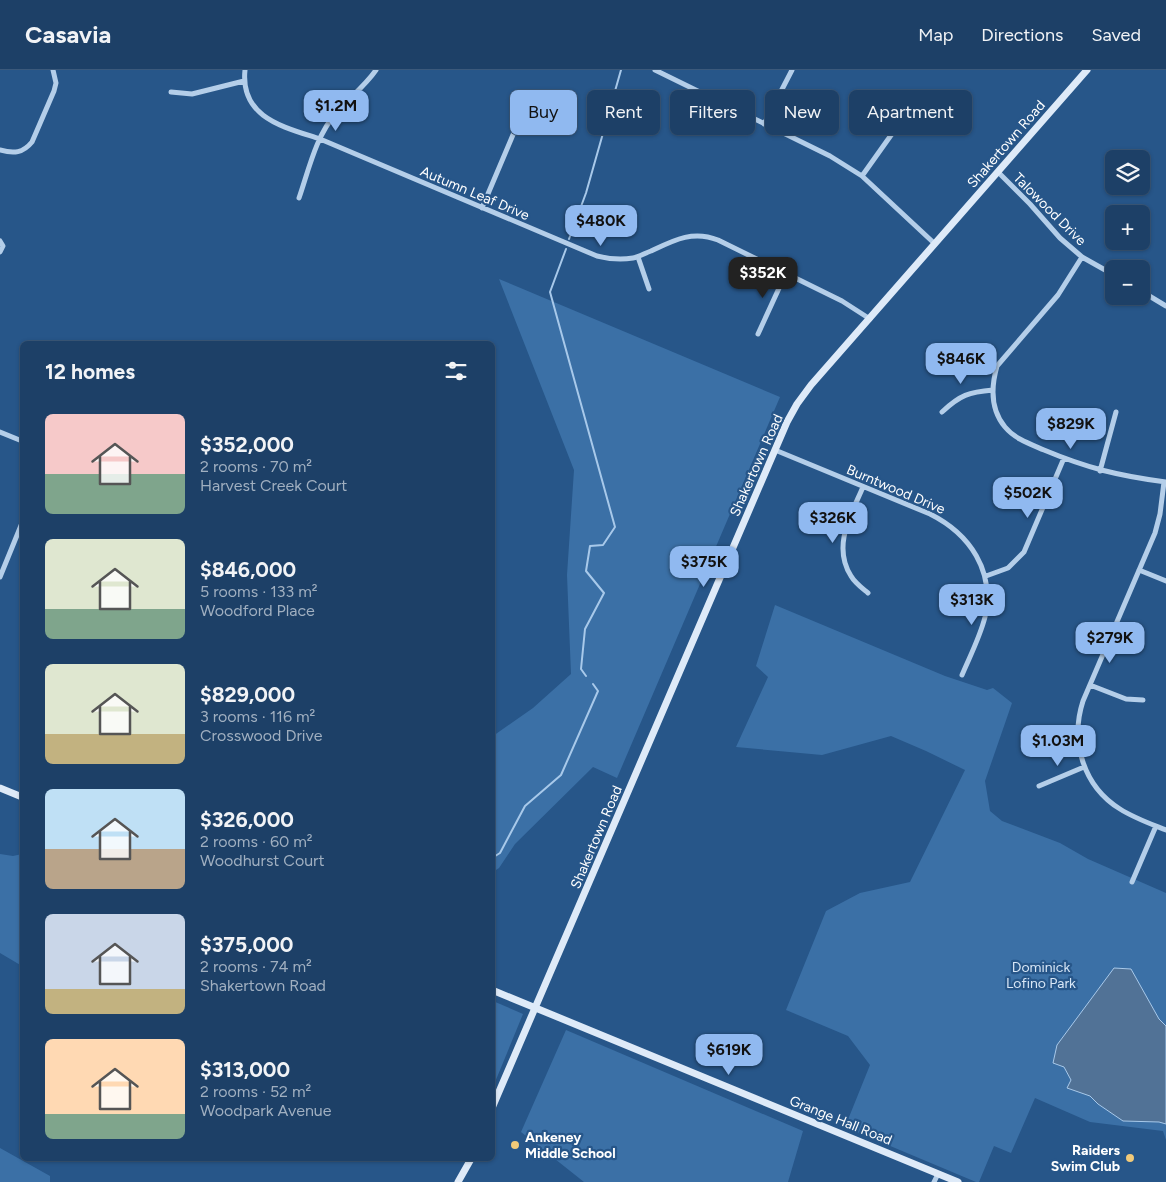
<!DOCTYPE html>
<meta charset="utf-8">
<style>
body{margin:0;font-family:Figtree,sans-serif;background:#2a4b70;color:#f1f3f6;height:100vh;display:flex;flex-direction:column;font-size:19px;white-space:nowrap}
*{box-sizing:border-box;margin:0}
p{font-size:16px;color:#a0afc0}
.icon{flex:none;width:28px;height:28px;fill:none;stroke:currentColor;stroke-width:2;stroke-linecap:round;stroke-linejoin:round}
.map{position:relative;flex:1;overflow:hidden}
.side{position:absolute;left:20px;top:271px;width:475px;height:820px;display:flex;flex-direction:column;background:#1d4067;border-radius:8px;box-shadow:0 1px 4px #0004,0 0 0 1px #3b597b}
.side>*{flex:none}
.banner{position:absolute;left:510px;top:20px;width:475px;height:45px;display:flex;gap:10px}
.fabs{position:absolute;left:1105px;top:80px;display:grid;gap:10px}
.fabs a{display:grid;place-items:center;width:45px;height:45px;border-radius:8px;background:#1d4067;box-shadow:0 1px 4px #0004,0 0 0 1px #3b597b;font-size:25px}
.price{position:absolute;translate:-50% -42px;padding:0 11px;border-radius:10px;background:#90b9f0;color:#111;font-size:16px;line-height:32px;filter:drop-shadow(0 1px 2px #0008)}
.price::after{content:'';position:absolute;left:50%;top:30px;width:15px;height:11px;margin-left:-8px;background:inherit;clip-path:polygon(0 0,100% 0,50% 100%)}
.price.on{background:#222;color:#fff}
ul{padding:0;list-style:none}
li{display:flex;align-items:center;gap:15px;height:125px;padding:0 25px}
li span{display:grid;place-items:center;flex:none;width:140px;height:100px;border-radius:8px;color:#555}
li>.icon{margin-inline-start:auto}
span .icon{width:60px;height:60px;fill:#fffc;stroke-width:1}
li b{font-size:21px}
h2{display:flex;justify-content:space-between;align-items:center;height:60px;padding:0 25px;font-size:21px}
.tag{padding:0 18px;border-radius:8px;background:#1d4067;box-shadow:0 1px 4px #0004,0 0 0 1px #3b597b;font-size:18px;line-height:45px}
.tag.on{background:#90b9f0;color:#111}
header{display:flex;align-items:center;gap:30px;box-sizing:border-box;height:70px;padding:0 25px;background:#1d4067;border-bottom:1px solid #3b597b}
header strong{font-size:24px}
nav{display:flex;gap:28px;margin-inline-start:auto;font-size:18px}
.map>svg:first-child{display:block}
.green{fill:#3b70a6}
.water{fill:#517296;stroke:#a8c9ea}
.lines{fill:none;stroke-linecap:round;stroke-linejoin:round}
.stream{stroke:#a8c9ea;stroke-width:2}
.street{stroke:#b4cee9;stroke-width:5}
.secondary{stroke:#deeaf8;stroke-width:7}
.poi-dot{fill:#f2ca79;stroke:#275689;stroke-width:2}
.labels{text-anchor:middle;stroke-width:4.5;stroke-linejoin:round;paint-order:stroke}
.street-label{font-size:14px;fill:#fff;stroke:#275689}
.park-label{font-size:14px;fill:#d8e7f7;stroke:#275689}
.poi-label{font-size:14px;font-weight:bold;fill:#fff;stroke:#275689;text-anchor:start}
</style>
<header>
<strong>Casavia</strong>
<nav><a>Map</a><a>Directions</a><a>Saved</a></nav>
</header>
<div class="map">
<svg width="1166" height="1112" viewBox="0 0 1166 1112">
<rect width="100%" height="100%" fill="#275689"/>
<path class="green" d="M499,209L780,327L617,708L593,697L515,774L499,798L493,802V666L533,638L571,604L567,505L574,400Z
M775,535L945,606L987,620L993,618L1012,633L985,711L990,741L1002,751L1060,773L1088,789L1166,823V1070L1163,1061L1090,1052L1035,1028L1011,1083L994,1076L979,1112H976L845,1057L870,995L848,966L786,940L826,841L860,823L910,812L965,700L926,681L891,666L822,685L736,677L768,607L756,596Z
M0,784L13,786L22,784V896L0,883Z
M493,931L523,944L493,1017Z
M566,960L803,1061L788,1112H584L521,1062Z
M0,1078L50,1106V1112H0Z"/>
<path class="water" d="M1114,898L1131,899L1159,949L1166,956V1054L1159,1052L1123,1051L1098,1034L1090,1026L1067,1018L1071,1010L1064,997L1053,993L1057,975Z"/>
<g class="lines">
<path class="stream" d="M569,169L586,123L621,0
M566,179L550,222L615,457L603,475L590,476L586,501L604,523L585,559L581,599L586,606
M492,788L500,783L525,736L561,705L598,621L593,614"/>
<path class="street" d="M245,0C240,48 284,57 320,69L597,186C609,189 621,190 633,188C639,187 645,183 651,181C674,170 693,160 718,170L842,231L870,249
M655,0L830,86L862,106L935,174
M171,22L192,24L244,11
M764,54L792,0
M0,80C14,84 23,83 32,72L54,21L56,13L53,0
M998,102L1030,134L1060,168L1082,187L1114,205
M862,106L894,61
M299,128C309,99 316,66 336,43C349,28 365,16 376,0
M482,138L515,60
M0,171L3,176L0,182
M638,187L649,219
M1082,187L1058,225L997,296C991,317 990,339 1005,357C1015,369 1030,374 1044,380C1087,398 1119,406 1166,412
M1141,221L1166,236
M758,264L786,203
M942,342C960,325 969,322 993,320
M0,362L22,371
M775,380L930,444C970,464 995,501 985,547C980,567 970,586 962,605
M1100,401L1116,342
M1164,412L1160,444L1155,463L1083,631C1070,671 1083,716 1120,739C1134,748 1151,754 1166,760
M863,417C851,445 832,476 851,506C855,513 862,518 868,523
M1139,500L1166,511
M986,506L1008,498L1024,482L1064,388
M0,507L22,453
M1090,615L1126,629L1143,630
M1039,716L1084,697
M1132,812L1156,756
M934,1112L938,1104"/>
<path class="secondary" d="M0,718L22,727
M492,920L958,1112
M492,1038L787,352L797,334L811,315L1087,0
M458,1112L471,1089"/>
</g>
<g class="poi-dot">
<circle cx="515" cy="1075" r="5"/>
<circle cx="1130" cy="1088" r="5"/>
</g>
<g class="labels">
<g class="street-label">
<text transform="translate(1006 74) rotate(-49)" y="5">Shakertown Road</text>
<text transform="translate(475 123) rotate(23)" y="5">Autumn Leaf Drive</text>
<text transform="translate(1050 139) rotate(45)" y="5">Talowood Drive</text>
<text transform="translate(756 395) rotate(-66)" y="5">Shakertown Road</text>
<text transform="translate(896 419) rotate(23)" y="5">Burntwood Drive</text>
<text transform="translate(596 767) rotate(-67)" y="5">Shakertown Road</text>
<text transform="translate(841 1050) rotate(22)" y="5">Grange Hall Road</text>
</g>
<g class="park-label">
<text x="1041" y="902">Dominick<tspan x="1041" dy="16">Lofino Park</tspan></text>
</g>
<g class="poi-label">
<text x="525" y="1072">Ankeney<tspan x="525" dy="16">Middle School</tspan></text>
<text x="1120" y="1085" text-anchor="end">Raiders<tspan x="1120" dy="16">Swim Club</tspan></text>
</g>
</g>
</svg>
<div class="fabs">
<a><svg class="icon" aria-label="layers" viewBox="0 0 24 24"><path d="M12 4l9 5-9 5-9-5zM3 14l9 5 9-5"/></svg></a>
<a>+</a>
<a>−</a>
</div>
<b class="price" style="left:336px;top:62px">$1.2M</b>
<b class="price" style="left:601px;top:177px">$480K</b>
<b class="price on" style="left:763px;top:229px">$352K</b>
<b class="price" style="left:961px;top:315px">$846K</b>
<b class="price" style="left:1071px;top:380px">$829K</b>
<b class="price" style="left:1028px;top:449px">$502K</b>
<b class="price" style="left:833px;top:474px">$326K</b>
<b class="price" style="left:704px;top:518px">$375K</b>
<b class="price" style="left:972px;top:556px">$313K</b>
<b class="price" style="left:1110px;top:594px">$279K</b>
<b class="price" style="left:1058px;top:697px">$1.03M</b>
<b class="price" style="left:729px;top:1006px">$619K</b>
<div class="banner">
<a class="tag on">Buy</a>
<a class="tag">Rent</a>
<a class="tag">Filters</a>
<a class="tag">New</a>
<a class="tag">Apartment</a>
</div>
<section class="side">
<h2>12 homes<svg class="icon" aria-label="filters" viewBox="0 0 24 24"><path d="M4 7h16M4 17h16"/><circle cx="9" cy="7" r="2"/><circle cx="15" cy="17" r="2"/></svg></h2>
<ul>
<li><span style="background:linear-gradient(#f6c9c9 60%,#7fa58c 0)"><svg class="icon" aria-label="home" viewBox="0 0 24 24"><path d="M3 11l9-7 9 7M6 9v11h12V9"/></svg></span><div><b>$352,000</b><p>2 rooms · 70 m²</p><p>Harvest Creek Court</p></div></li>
<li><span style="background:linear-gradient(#dfe7d0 70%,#7fa58c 0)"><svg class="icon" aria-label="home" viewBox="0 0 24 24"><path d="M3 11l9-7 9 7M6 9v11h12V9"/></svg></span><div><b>$846,000</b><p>5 rooms · 133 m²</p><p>Woodford Place</p></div></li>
<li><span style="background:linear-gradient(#dfe7d0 70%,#c2b280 0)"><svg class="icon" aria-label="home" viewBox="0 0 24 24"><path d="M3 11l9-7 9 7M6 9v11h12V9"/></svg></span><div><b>$829,000</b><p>3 rooms · 116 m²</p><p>Crosswood Drive</p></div></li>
<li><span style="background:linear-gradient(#bfe0f5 60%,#b9a48a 0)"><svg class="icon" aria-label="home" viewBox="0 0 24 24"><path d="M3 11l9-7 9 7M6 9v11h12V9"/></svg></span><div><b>$326,000</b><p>2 rooms · 60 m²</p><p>Woodhurst Court</p></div></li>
<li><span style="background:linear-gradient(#c9d6e8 75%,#c2b280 0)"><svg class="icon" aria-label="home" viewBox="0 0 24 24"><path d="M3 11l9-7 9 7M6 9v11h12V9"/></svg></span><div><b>$375,000</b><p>2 rooms · 74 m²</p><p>Shakertown Road</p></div></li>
<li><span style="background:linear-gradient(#ffd9b3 75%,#7fa58c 0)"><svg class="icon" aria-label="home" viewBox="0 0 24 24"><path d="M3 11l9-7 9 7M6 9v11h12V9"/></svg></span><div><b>$313,000</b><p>2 rooms · 52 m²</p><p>Woodpark Avenue</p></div></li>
</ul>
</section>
</div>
